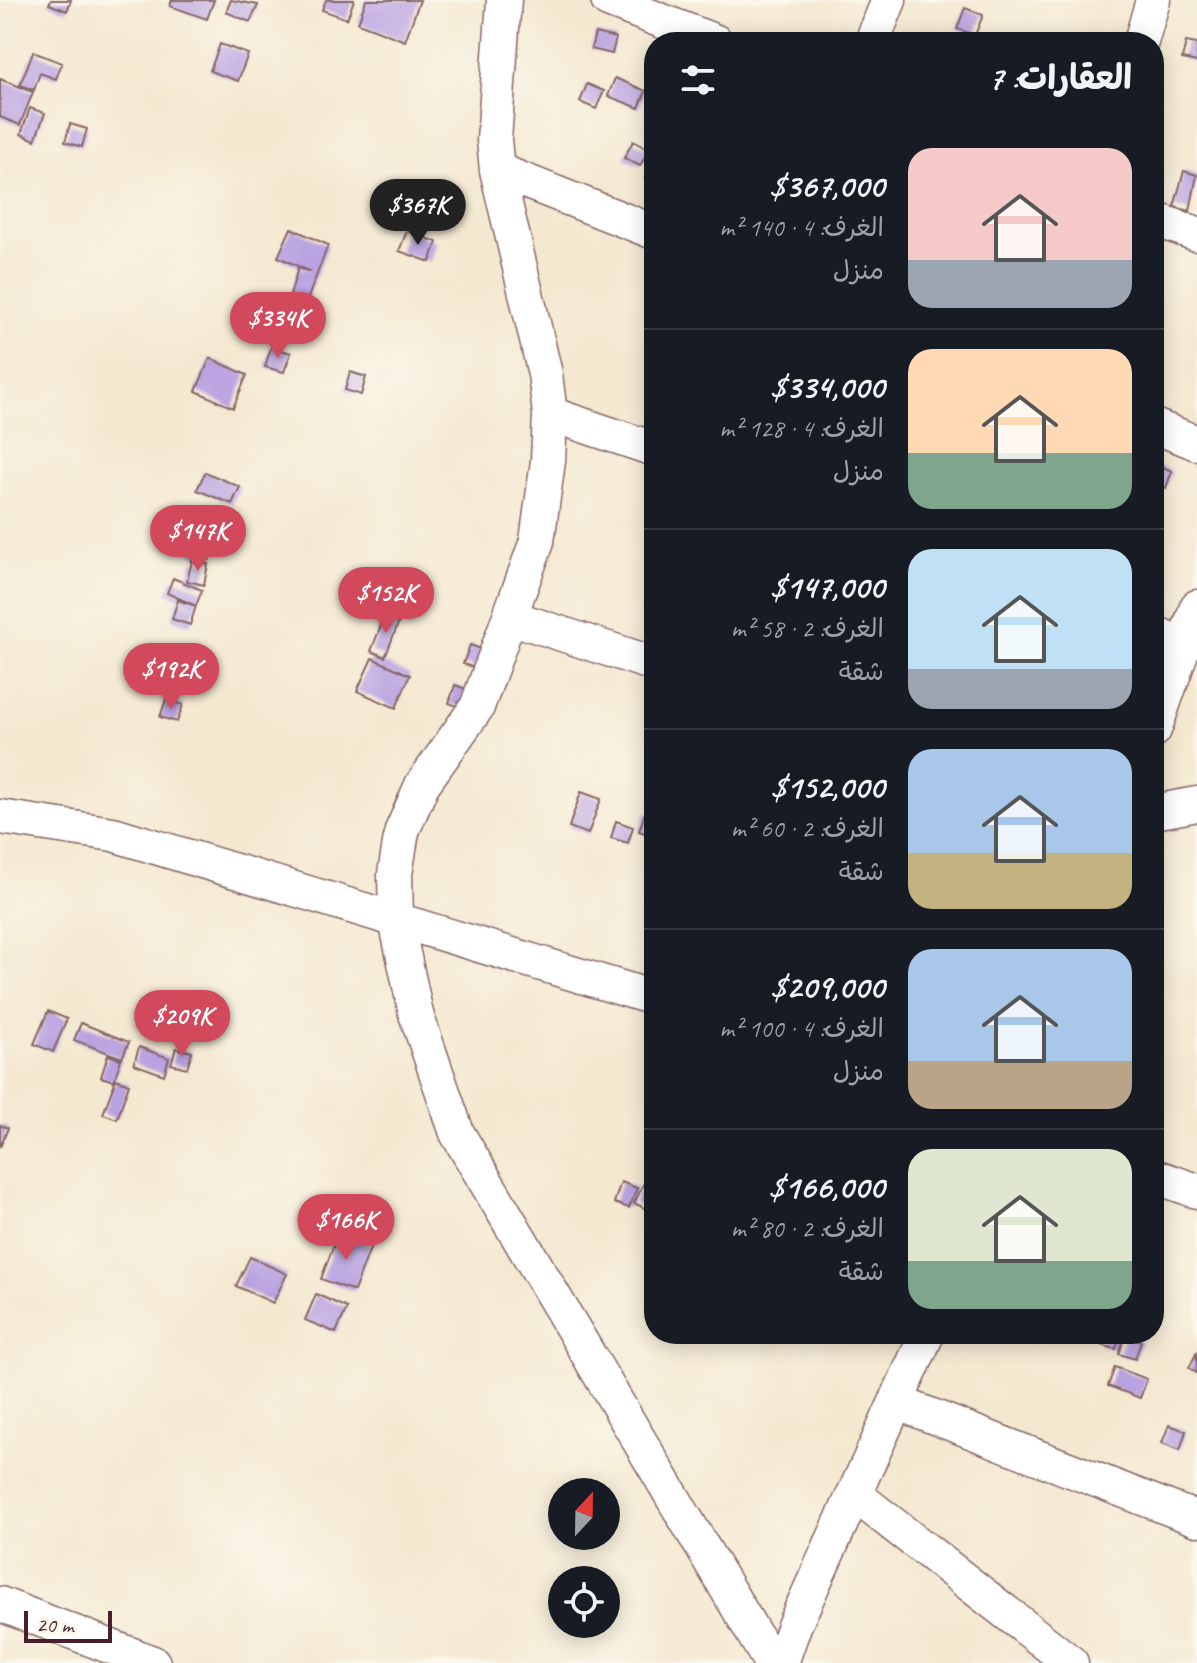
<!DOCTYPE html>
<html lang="ar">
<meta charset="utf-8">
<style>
body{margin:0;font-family:Caveat,"Playpen Sans Arabic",sans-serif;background:#242831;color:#f1f3f6;direction:rtl;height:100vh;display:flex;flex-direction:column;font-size:30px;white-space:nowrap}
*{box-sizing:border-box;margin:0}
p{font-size:26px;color:#9ea1a6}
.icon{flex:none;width:44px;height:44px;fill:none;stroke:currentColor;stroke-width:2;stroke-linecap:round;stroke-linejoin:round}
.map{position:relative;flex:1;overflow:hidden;direction:ltr}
.side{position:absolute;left:644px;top:32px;width:520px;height:1312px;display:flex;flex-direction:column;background:#171b24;border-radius:32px;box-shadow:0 4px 20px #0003;direction:rtl}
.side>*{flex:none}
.needle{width:52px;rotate:22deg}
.controls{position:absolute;left:548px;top:1478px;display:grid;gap:16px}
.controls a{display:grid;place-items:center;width:72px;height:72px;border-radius:50%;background:#171b24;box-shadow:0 4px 20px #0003;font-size:40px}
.scale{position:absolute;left:24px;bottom:20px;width:88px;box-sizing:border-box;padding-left:8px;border:4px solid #4a1f2b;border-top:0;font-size:22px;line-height:28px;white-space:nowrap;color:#4a1f2b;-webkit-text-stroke:6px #fbf7ec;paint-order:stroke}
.price{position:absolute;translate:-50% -68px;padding:0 18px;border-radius:28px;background:#d1495b;color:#fff;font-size:26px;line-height:52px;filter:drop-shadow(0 2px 4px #0008)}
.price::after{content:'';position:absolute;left:50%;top:48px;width:24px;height:18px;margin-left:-12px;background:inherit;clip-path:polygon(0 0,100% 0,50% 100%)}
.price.current{background:#222;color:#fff}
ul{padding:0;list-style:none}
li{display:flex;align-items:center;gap:24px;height:200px;padding:0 32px}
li+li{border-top:2px solid #363941}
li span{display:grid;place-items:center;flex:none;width:224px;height:160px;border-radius:24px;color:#555}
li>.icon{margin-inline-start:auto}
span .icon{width:96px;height:96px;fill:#fffc;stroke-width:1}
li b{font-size:34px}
h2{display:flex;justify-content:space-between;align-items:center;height:96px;padding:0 32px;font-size:34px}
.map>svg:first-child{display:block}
.building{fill:#b9a2e1}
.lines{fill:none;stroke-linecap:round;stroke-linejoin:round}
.street-casing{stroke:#866565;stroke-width:37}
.street{stroke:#fff;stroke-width:34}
</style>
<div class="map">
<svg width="1197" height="1663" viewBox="0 0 1197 1663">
<rect width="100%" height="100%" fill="#fbf7ec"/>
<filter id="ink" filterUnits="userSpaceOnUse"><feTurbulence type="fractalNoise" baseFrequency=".0125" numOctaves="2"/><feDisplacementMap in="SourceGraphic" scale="16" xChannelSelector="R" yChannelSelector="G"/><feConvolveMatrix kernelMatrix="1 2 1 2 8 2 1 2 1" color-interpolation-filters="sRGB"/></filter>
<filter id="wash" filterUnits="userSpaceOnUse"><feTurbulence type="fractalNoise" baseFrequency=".006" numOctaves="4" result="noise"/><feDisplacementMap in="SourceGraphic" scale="32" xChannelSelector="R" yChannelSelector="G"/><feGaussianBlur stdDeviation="1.8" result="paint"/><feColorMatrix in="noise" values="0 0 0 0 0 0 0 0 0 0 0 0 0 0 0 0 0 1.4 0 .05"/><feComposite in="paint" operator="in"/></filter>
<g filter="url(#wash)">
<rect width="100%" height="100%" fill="#f4e8d0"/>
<g id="blocks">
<path class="building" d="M51,0H71L67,11L49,4Z
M172,0H214L207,19L170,6Z
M231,0L258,5L250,22L226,12Z
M326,0H354L347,19L322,10Z
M366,0H420L405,41L358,23Z
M965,8L983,15L975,35L957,29Z
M595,33L616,38L612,54L591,49Z
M1186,42L1197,44V62L1182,59Z
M220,44L248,54L238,81L210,71Z
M33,52L62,63L56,79L40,73L34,90L20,85Z
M615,78L646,91L639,108L608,96Z
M0,79L33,92L20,125L0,117Z
M587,84L604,91L596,109L580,102Z
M30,108L45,113L35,140L21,134Z
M70,124L87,129L82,147L65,142Z
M633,141L649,150L640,166L624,158Z
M654,158V183L645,179Z
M1184,171L1197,175L1190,211L1174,207Z
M291,228L328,245L303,311L287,305L298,268L311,272L278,257Z
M407,231L437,242L430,262L399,251Z
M271,347L291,353L284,372L265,367Z
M210,358L247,375L233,408L196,391Z
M350,372L366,377L361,395L345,390Z
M1154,463L1172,471L1166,488L1154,484Z
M205,472L240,487L232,504L197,490Z
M180,531L214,543L209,560L175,548Z
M192,561L208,564L204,585L187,581Z
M173,578L202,590L196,606L167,593Z
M654,587V607L646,604Z
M178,600L196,606L190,625L172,619Z
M386,613L400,619L385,657L371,651Z
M470,645L484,650L478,669L463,664Z
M372,658L410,675L396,708L357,691Z
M455,685L487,697L480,715L449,703Z
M166,699L183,705L177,722L160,717Z
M581,792L601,799L588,834L569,827Z
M645,813L654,816V836L639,831Z
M616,821L633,827L628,843L611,838Z
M48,1011L67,1019L53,1052L34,1044Z
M81,1023L129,1042L122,1058L74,1040Z
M139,1047L169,1058L164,1075L134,1064Z
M176,1048L192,1052L187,1068L171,1064Z
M108,1055L121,1059L114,1081L101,1077Z
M116,1079L129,1084L117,1119L103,1114Z
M0,1125L8,1128L0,1147Z
M646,1179L654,1183V1197L648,1210L634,1203Z
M621,1182L637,1188L629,1208L614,1203Z
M338,1234L371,1246L354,1291L321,1279Z
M250,1257L287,1274L273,1303L236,1286Z
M316,1294L347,1308L336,1333L305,1320Z
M1104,1334H1120L1116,1349L1101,1345Z
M1125,1336L1141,1341L1135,1359L1119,1354Z
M1197,1352V1373L1189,1368Z
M1115,1367L1147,1379L1140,1398L1108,1386Z
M1169,1425L1186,1431L1180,1450L1162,1443Z"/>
</g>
</g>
<g filter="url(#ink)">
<use href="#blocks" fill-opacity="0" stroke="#866565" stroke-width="2"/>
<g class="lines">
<g class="street-casing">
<path id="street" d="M504,0L494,140L497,170L545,374L550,414L548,461L537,541L477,707L422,785L402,831L395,874L396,920L416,1014L457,1133L771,1663
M608,0L716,42
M872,42L889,0
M1141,42L1153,0
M497,170L654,232
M1154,219L1197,234
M550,414L654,449
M1154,426L1197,443
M510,617L654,664
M1154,633L1184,645
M1154,730L1197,607
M1154,812L1197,804
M0,817L113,834L654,998
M1154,1176L1197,1191
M896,1402L1197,1519
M854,1494L1071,1663
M0,1604L153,1663
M781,1663L794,1626L927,1334"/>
</g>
<use href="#street" class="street"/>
</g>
</g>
</svg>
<div class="controls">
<a><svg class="needle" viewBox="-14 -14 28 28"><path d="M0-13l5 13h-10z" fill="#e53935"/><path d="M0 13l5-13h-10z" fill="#9ea1a6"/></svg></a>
<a><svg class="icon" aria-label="locate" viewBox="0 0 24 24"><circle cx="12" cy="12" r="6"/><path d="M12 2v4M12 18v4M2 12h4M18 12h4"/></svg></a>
</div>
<div class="scale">20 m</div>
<b class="price current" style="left:418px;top:247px">$367K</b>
<b class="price" style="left:278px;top:360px">$334K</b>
<b class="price" style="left:198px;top:573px">$147K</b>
<b class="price" style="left:386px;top:635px">$152K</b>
<b class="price" style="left:171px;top:711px">$192K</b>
<b class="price" style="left:182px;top:1058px">$209K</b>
<b class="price" style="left:346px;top:1262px">$166K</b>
<section class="side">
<h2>العقارات: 7<svg class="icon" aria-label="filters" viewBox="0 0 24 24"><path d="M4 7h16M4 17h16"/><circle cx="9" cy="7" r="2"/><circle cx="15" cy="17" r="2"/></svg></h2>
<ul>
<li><span style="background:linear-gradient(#f6c9c9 70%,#9aa5b1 0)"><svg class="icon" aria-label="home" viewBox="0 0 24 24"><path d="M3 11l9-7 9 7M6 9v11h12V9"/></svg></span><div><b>$367,000</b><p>الغرف: 4 · 140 m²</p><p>منزل</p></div></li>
<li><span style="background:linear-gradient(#ffd9b3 65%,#7fa58c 0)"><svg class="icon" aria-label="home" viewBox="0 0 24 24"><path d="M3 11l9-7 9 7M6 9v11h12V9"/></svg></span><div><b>$334,000</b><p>الغرف: 4 · 128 m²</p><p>منزل</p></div></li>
<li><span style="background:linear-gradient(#bfe0f5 75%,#9aa5b1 0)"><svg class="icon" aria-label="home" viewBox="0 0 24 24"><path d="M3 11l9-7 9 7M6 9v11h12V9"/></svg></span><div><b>$147,000</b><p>الغرف: 2 · 58 m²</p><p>شقة</p></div></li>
<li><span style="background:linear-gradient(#a9c7e8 65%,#c2b280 0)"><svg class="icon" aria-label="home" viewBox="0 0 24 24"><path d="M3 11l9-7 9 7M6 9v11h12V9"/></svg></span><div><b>$152,000</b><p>الغرف: 2 · 60 m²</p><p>شقة</p></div></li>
<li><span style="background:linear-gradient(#a9c7e8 70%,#b9a48a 0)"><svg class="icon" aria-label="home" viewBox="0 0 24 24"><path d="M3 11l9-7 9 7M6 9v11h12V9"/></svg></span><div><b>$209,000</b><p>الغرف: 4 · 100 m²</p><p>منزل</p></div></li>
<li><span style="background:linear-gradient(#dfe7d0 70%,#7fa58c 0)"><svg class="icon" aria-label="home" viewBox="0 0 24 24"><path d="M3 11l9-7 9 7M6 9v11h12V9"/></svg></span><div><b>$166,000</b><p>الغرف: 2 · 80 m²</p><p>شقة</p></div></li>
</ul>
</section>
</div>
